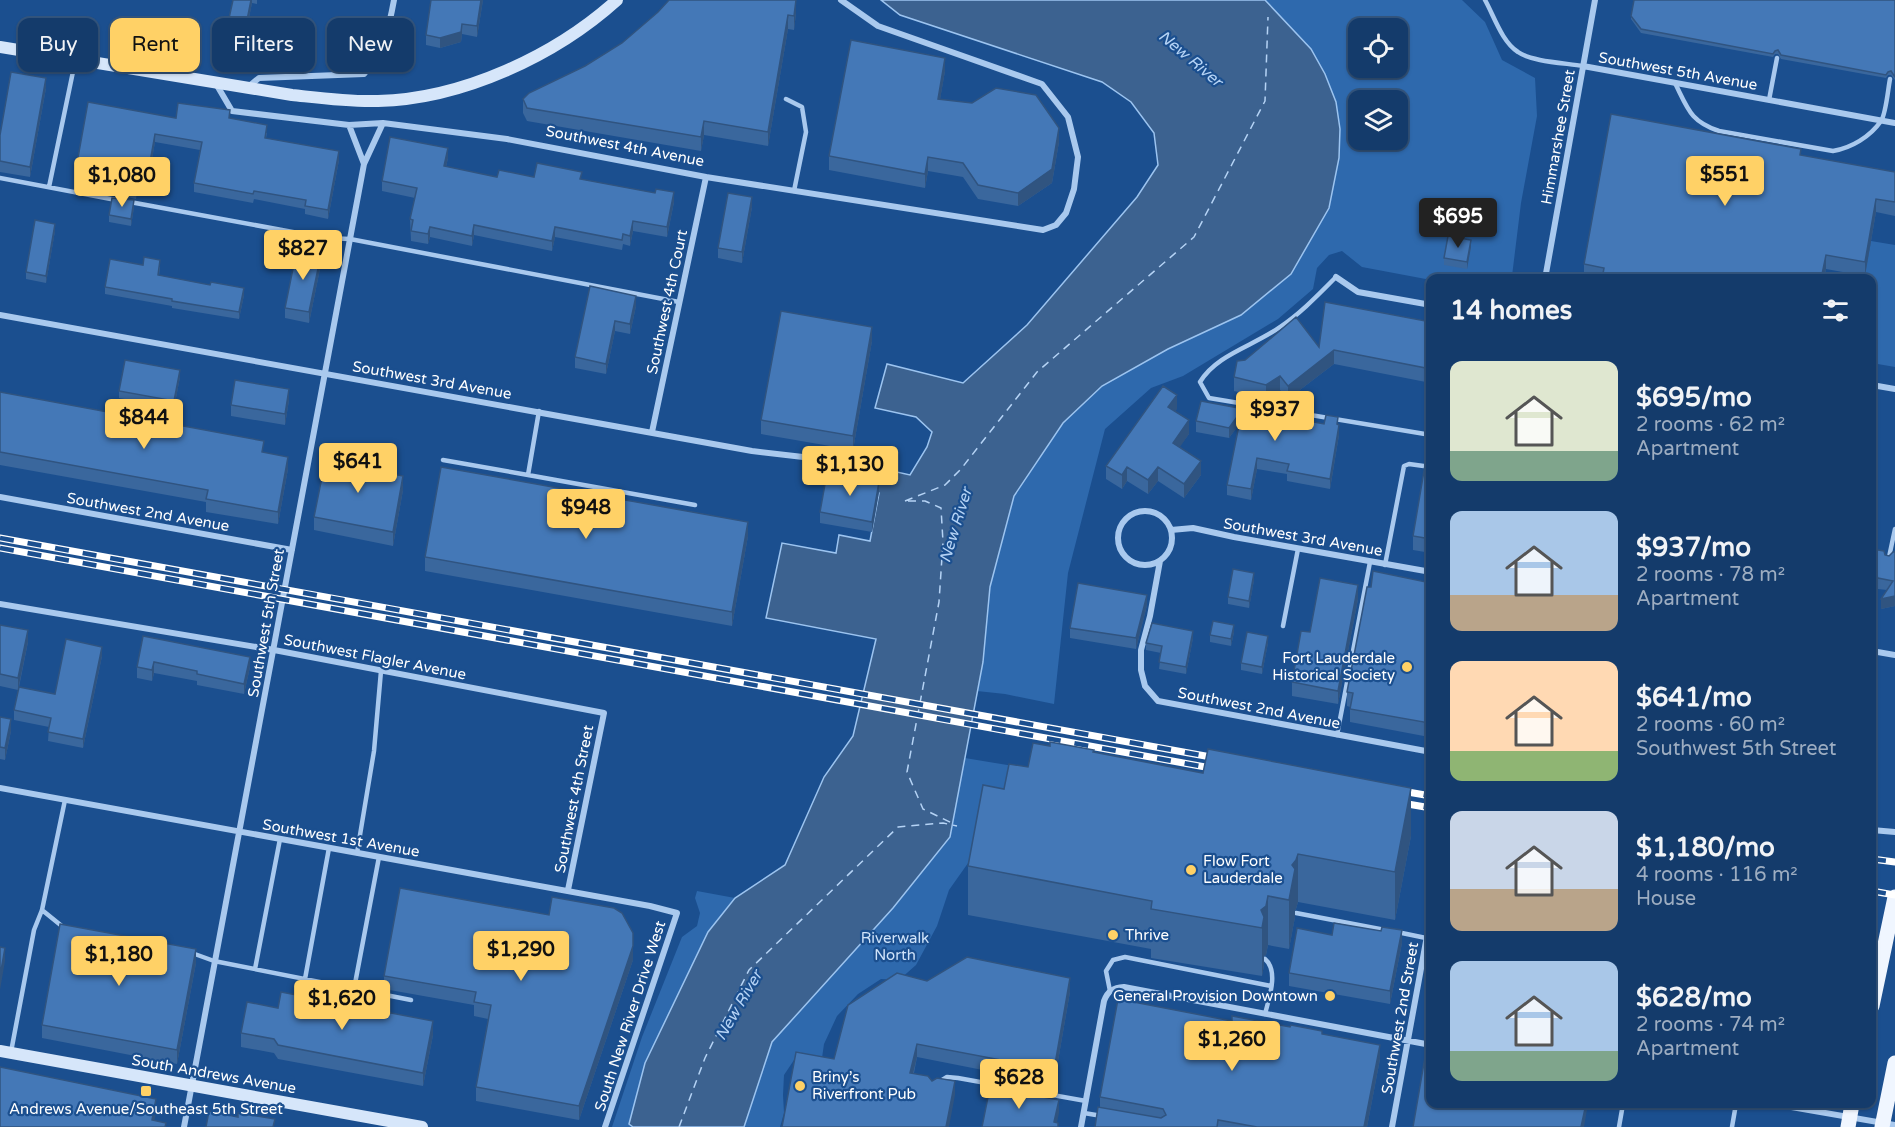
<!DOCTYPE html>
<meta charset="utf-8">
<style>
body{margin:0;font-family:"Varela Round",sans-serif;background:#214673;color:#f1f3f6;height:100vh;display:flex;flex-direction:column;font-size:22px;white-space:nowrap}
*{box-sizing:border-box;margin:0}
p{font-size:20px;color:#9dadc1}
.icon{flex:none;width:33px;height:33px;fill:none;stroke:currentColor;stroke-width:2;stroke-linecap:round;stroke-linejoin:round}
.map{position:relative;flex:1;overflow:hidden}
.panel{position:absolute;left:1426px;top:274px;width:450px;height:834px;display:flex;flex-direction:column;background:#143b6b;border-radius:12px;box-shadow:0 2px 4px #0004,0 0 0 2px #33557e}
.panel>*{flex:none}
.top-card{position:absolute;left:18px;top:18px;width:570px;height:54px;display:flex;gap:12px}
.controls{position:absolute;left:1348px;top:18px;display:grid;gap:12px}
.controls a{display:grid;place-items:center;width:60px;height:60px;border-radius:12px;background:#143b6b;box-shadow:0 2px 4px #0004,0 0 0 2px #33557e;font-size:30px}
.price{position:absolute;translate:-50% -51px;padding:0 14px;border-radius:6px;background:#ffd166;color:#111;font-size:20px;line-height:39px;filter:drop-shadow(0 2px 3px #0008)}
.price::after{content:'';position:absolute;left:50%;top:36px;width:18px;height:14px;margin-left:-9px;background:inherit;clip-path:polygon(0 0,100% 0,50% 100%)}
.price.current{background:#222;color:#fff}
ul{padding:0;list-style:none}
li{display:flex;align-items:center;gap:18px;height:150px;padding:0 24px}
li span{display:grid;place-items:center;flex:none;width:168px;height:120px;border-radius:12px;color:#555}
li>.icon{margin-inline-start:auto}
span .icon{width:72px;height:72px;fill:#fffc;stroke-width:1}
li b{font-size:26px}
h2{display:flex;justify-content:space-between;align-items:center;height:72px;padding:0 24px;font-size:26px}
.pill{padding:0 21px;border-radius:12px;background:#143b6b;box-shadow:0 2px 4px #0004,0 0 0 2px #33557e;font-size:21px;line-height:54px}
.pill.current{background:#ffd166;color:#111}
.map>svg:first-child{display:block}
.green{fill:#2e69ad;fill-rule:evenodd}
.water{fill:#3c6290;stroke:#9cc4f0;stroke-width:1.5}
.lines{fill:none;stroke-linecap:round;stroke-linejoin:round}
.ferry{stroke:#b5d3f5;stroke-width:1.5;stroke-dasharray:8 6;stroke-linecap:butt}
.service{stroke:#a9c9ee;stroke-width:4.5}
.minor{stroke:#a9c9ee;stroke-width:6}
.secondary{stroke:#d6e6fa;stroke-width:12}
.primary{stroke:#f0f6ff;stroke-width:15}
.rail-casing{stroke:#fff;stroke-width:7}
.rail{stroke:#1b4f8f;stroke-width:4.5;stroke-dasharray:14;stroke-linecap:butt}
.wall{fill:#3a679d}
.shaded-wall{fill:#305480}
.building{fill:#4478b7;stroke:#305480;stroke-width:1.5}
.poi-dot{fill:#ffd166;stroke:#1b4f8f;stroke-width:2}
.labels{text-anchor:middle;stroke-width:4.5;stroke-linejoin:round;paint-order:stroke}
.street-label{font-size:15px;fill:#fff;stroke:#1b4f8f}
.poi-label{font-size:15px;fill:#fff;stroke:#1b4f8f;text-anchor:start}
.park-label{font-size:15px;fill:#cfe3fa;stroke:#1b4f8f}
.water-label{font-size:16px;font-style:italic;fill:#b5d3f5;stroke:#1b4f8f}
</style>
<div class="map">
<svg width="1895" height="1127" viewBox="0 0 1895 1127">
<rect width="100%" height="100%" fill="#1b4f8f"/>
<path class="green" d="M1265,0H1462L1485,22L1502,60L1535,78L1537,116L1521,203L1512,276L1510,279L1431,280L1362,267L1342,251L1329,255L1317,268L1313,289L1278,319L1183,376L1151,388L1105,429L1068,573L1054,704L1005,694L977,691L983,662L990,587L1014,496L1063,423L1102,386L1168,349L1241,315L1291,274L1325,74L1305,42ZM1359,28H1398V68H1359ZM1359,100H1398V140H1359Z
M1871,241L1895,245V367L1872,363V351L1876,332L1872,331V279H1864Z
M965,758L1061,774L978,849L949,890L937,926L916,965L899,980L881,979L858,994L837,1016L824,1044L821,1065L794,1060L784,1075L783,1095L784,1113L780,1127H744L772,1042L893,908L950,838Z
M697,891L735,898L708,932L629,1124L633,1127H612L642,1037L682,937L697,926L700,913L695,898Z"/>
<path class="water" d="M881,0H1265L1311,49L1325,74L1336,102L1340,129L1339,158L1329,208L1291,274L1241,315L1168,349L1102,386L1063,423L1014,496L990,587L983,662L950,837L893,908L772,1042L744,1127H633L629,1124L645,1063L708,932L735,898L785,865L824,777L853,736L876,639L766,618L782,543L836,553L839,535L870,541L879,493L832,484L838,459L910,475L927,447L932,432L916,417L875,408L887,364L963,383L1027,325L1137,197L1158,165L1154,133L1131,102L1102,82L900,15Z"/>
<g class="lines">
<path class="ferry" d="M905,501L945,485L961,469L1037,372L1194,237L1265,101L1268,17
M908,501H925L941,508L943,542L939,602L907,772L923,809L954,824
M679,1127L705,1058L749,970L898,827L943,823L957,826"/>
<path class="service" d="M1485,0C1494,16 1502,42 1518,52C1532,62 1566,63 1583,66
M1675,83C1688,109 1690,121 1719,131L1833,151C1851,148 1870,137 1881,121C1886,114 1888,89 1890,79
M786,99L802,107L806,132L794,191
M1769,100L1777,58
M0,178L116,200
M49,187L75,62
M130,202L325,238L350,239L679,302
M1336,277C1318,295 1301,313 1280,327C1254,346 1217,354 1200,382L1209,398L1431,435
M539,411L528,475L695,505
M443,460L528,475
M1888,562L1895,529
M1385,565L1404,466L1409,464L1431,467
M1872,594L1874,588
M1283,626L1298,549
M1337,735L1370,562
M357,853L374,751L381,671
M42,910L63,927
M1296,913L1385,930
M1397,932L1426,938
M192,953L214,961L411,1000
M1265,959C1279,971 1269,998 1265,1014
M255,969L280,839
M305,979L329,848
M354,989L379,857
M1110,991L1106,971L1113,960L1125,957L1271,986
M11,1052L34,930L42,910L65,800
M939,1082L947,1077L958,1078L1086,1101
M1084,1113L1102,1116
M1619,1127L1623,1104
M1732,1127L1736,1104"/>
<path class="minor" d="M1583,66L1895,123
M215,82L232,111L349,125L383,123L507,139L706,177L1043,230L1056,225L1066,213L1074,189L1078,157L1068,117L1042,84L878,26L841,0
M248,87L259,78L364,74C383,52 389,28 394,0
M349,125L364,164
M1336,277L1358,292L1431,305
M1545,279L1595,0
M0,315L752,451L829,460L860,459
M1872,385L1895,389
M652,432L706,177
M0,497L292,550
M1118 538a27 27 0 1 1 54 0a27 27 0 1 1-54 0Z
M1171,530L1193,528L1234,537L1431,572
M1160,561L1150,616L1141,650V670L1145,686L1158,701L1431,752
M0,604L274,650L604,713L568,890
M1872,651L1895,655
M0,788L650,906L677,913L605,1127
M1872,830L1895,832
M1774,1104L1895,1125
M184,1127L364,164L383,123
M1081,1127L1104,1001C1108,990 1114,988 1124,987L1431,1045
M1392,1127L1431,914"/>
<path class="secondary" d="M0,47L292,95C320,98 349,102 378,101C462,99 555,56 617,0
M0,1051L422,1127"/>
<path class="primary" d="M1872,1006L1895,897
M1848,1127L1852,1104
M1882,1127L1895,1063"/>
<g class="rail-casing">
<path id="rail" d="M0,538L1222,759
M0,548L1222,770
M1396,790L1431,796
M1396,802L1431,808
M1872,859L1895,862
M1872,891L1895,895"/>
</g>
<use href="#rail" class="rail"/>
</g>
<path class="wall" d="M233,0H257V4L252,3L242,52L224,48V41Z
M431,0H483L477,37L462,34L461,42L440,48L426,45V35Z
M1895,0V80L1891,75H1888L1886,78L1781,59L1778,54H1775L1773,57L1641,33L1631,19V16Z
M796,13L794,30L788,29L768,146L704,135L701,151L527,121L523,113V99Z
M945,71L940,99L1059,142L1052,183L1018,206L978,199L963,177L928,171L925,188L829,170V156Z
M46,88L30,177L0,172V135Z
M176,118H230L267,133L266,138L339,160L328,219L305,214V209L254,199L253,203L194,192V183L200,150L155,142L147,187L138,186L136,199L123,196L124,180L77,171V163Z
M1801,155L1895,172V216L1876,212L1865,276L1826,269L1824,279H1591L1584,278V264Z
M448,158L446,167L497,177H534L582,180L674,202L667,237L633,231L630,246L623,244L622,250L555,237L552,251L474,235L472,246L430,237L428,244L411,241L410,219L415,198L382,191V181Z
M134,207L131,226L109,222V215Z
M752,207L742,263L718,258V248Z
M55,231L46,283L26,279V272Z
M1471,247L1467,269L1444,265V258Z
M321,264L309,323L285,318V308Z
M143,265L160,267L159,276L244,295L239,319L172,308V306L105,294V287Z
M590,286L636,306L630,334L615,331L606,374L575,368V357Z
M1431,322V383L1334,364L1288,399L1280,390L1266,399L1234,391V377L1245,360L1319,347Z
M872,341L853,450L761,434V420Z
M180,377L174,408L119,398V391Z
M0,392L264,452L288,469L278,524L206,512V502L0,465Z
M289,400L285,425L231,416V405Z
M1177,409L1175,411L1189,434L1179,447L1201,475L1184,498L1158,481L1148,494L1127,481L1122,489L1106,479V466Z
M1196,421L1338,425L1339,435L1330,489L1287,481V474L1257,469L1251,500L1227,495V485L1239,424L1229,438L1196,432Z
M1431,466V553L1413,550V536Z
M403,490L393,546L314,530V517Z
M879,492L872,532L820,523V512Z
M748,536L732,626L425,571V557Z
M1872,549L1889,556L1895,552V606L1881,609L1887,590L1878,589L1875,584L1872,586Z
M1254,580L1249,608L1228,604V597Z
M1431,583V725L1429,737L1350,722V707L1347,706V692L1371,587Z
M1358,599L1338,704L1292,696V682L1310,632Z
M1147,605L1136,649L1070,638V628Z
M0,625L28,642L19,687L55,694L102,656L83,748L48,741L49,727L14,720V710L18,690L0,686Z
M1234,632L1231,646L1210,642V635Z
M143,636L250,667L244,694L197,685V681L154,673L152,681L137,678V667Z
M1193,638L1186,674L1159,669L1161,653L1146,650V643Z
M1268,643L1262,674L1241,670V663Z
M0,717L11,731L5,760L0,759Z
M1050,746L1094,752L1411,836L1395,920L1298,902L1296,909L1295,910V917L1289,949L1268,945L1266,955L1264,956V965L1262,976L1151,958V949L968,915V866L1004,789L1028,767Z
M1332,935L1402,943L1390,1004L1289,986V973Z
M633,960L579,1120L476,1101V1087L488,1019L474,1016V1005L384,989V976Z
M196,963L177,1064L42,1038V1025Z
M927,981L1070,992L1054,1084L917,1057L914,1073L932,1081L955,1095L834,1059Z
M278,1008L433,1035L423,1086L278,1059L274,1053L241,1047V1033Z
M1232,1021L1322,1035L1380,1059L1367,1127H1095L1100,1107V1097Z"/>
<path class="shaded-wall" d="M251,0H252V3L242,52V45Z
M481,0H483L477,37V26Z
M796,0V13L794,30V16Z
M788,15V29L768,146V132Z
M462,24V34L461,42L440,48V38Z
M945,58V71L938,112V99Z
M46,78V88L30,177V167Z
M704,121V135L701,151V137Z
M1059,128V142L1052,183L1018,206V193Z
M155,134V142L147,187V179Z
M448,148V158L444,176V166Z
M339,151V160L328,219V210Z
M928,157V171L925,188V174Z
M138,177V186L136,199V190Z
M674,192V202L667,237V227Z
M752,197V207L742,263V252Z
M1876,199V212L1865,276V262Z
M134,200V207L131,226V219Z
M633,221V231L630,246V236Z
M55,224V231L46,283V276Z
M474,225V235L472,246V236Z
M430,227V237L428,244V234Z
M555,227V237L552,251V241Z
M1471,240V247L1467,269V262Z
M321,254V264L309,323V312Z
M1826,255V269L1824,279H1821Z
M244,288V295L239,319V312Z
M636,296V306L630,334V324Z
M615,321V331L606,374V364Z
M872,327V341L853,450V436Z
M1334,350V364L1288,399V386Z
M180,370V377L174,408V401Z
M1280,376V390L1266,399V385Z
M289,389V400L285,425V414Z
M1177,395V409L1168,421V407Z
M1242,410V421L1229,438V428Z
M1189,420V434L1173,457V443Z
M1339,425V435L1330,489V479Z
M288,457V469L278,524V512Z
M1257,458V469L1251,500V489Z
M1201,461V475L1184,498V484Z
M1127,467V481L1122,489V475Z
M1158,467V481L1148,494V480Z
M403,476V490L393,546V532Z
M879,482V492L872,532V522Z
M748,522V536L732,626V612Z
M1254,573V580L1249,608V601Z
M1875,573V584L1872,586V575Z
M1358,585V599L1338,704V691Z
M1147,595V605L1136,649V638Z
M1895,596V606L1881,609V599Z
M1234,625V632L1231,646V639Z
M28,630V642L18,690V678Z
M1193,631V638L1186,674V667Z
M1268,636V643L1262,674V667Z
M102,647V656L83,748V739Z
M250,657V667L244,694V684Z
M154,662V673L152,681V670Z
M1431,712V725L1429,737V723Z
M11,719V731L5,760V748Z
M1411,788V836L1395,920V872Z
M1298,854V902L1296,909L1295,910V917L1289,949V900L1292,865Z
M1268,896V945L1266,955L1264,956V965L1262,976V928L1261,910Z
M1402,930V943L1390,1004V991Z
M633,933V960L579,1120V1106Z
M5,948V961L0,990V976Z
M196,949V963L177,1064V1050Z
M1070,978V992L1054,1084V1070Z
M433,1021V1035L423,1086V1073Z
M917,1044V1057L910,1086V1073Z
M1380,1045V1059L1367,1127H1364Z
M955,1081V1095L949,1127H946Z
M156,1099V1113L153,1127L152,1120Z
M1059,1100V1113L1056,1127L1054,1122Z
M1586,1104H1588L1584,1127H1581Z"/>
<path class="building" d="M233,0H251L242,45L224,41Z
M431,0H481L477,26L462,24L461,32L440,38L426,35Z
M669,0H796L794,16L788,15L768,132L704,121L701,137L527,108L523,99L529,93L585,66L622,43L658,12Z
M1634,0H1895V77L1891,71L1888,72L1886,75L1781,55L1778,50L1775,51L1773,54L1641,29L1631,16Z
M851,40L945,58L938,99L972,103L996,88L1036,95L1059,128L1052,169L1018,193L978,185L963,163L928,157L925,174L829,156Z
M11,72L46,78L30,167L0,161V135Z
M88,102L176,118L178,103L230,110L229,118L267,125L265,138L339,151L328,210L305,206L306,200L254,191L253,194L194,183L202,142L155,134L147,179L138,177L136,190L123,187L126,172L77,163Z
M1611,114L1801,149L1800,155L1895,172V202L1876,199L1865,262L1826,255L1821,279H1602L1604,268L1584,264Z
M390,137L448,148L444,166L497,177L499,170L534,177L537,163L582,172L580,179L655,193L656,189L674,192L667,227L633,221L630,236L623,234L622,240L555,227L552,241L474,225L472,236L430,227L428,234L411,231L413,220L410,219L417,188L382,181Z
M728,193L752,197L742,252L718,248Z
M112,198L134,200L131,219L109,215Z
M35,220L55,224L46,276L26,272Z
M1448,236L1471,240L1467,262L1444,258Z
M297,249L321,254L309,312L285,308Z
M144,257L160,260L158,275L210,285L211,282L244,288L239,312L172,301V299L105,287L110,259L143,265Z
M590,286L636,296L630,324L615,321L606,364L575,357Z
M1325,302L1431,322V369L1334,350L1288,386L1280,376L1266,385L1234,377L1237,361L1245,360L1296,317L1319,347Z
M781,311L872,327L853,436L761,420Z
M125,360L180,370L174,401L119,391Z
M235,380L289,389L285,414L231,405Z
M1163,386L1177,395L1168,407L1189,420L1173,443L1201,461L1184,484L1158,467L1148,480L1127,467L1122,475L1106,466Z
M0,392L264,441L262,452L288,457L278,512L206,499L208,490L0,452Z
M1201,401L1324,424L1326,415L1338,417L1337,424L1339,425L1330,479L1287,471L1289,464L1257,458L1251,489L1227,485L1242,410L1229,428L1196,421Z
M327,452L368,460L367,469L403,476L393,532L314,517Z
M1425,465L1431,466V539L1413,536Z
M441,467L748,522L732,612L425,557Z
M827,473L879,482L872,522L820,512Z
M1872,549L1884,551L1885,555L1889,556L1893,552H1895V596L1881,599L1893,581L1878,578L1875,573L1872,575Z
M1233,569L1254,573L1249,601L1228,597Z
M1373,571L1431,583V712L1429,723L1350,709L1353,693L1347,692L1367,587H1371Z
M1320,578L1358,585L1338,691L1292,682L1301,631L1310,632Z
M1078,583L1147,595L1136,638L1070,628Z
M1213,621L1234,625L1231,639L1210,635Z
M1152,623L1193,631L1186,667L1159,662L1162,646L1146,643Z
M0,625L28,630L18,678L0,674Z
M1247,632L1268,636L1262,667L1241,663Z
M143,636L250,657L244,684L197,674V671L154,662L152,670L137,667Z
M66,639L102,647L83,739L48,732L51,718L14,710L19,687L55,694Z
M0,717L11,719L5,748L0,747Z
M1050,742L1094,750L1093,752L1203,773L1208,749L1411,788L1395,872L1298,854L1296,860L1292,865L1295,869L1289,900L1268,896L1266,906L1261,910L1264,917L1262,928L1151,909L1152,901L968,866L983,785L1004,789L1009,764L1028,767L1033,743L1050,746Z
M400,888L549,915L552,897L614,908L622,913L633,933V946L579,1106L476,1087L491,1005L474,1002L476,992L384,976Z
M1334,923L1381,931L1382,927L1402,930L1390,991L1289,973L1297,928L1332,935Z
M60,924L196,949L177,1050L42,1025Z
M0,947L5,948L0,976Z
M967,957L1070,978L1054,1070L917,1044L910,1073L928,1076L932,1081L937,1078L955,1081L946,1127H782L796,1052L834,1059L848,1005L897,973L927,981Z
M281,992L433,1021L423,1073L278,1045L274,1039L241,1033L247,1002L278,1008Z
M1118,999L1232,1021V1016L1290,1027L1291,1025L1322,1031V1034L1380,1045L1364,1127H1257L1218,1120L1217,1127H1095L1098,1107L1161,1118L1166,1115L1163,1109L1100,1097Z
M1425,1057L1431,1058V1104H1586L1581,1127H1413Z
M0,1067L156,1099L152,1120L166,1123L165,1127H0Z
M990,1087L1059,1100L1054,1122L1058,1123V1127H982Z
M209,1111L238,1117V1113L275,1119L273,1127H206Z"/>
<g class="poi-dot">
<circle cx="1407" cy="667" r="6"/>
<circle cx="1191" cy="870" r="6"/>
<circle cx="1113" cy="935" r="6"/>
<circle cx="1330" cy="996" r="6"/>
<circle cx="800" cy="1086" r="6"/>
<rect x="140" y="1085" width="12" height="12" rx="3"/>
</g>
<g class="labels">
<g class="street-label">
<text transform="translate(1678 71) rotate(10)" y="5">Southwest 5th Avenue</text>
<text transform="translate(1558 137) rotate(-80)" y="5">Himmarshee Street</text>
<text transform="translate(625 146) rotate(11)" y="5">Southwest 4th Avenue</text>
<text transform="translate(667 302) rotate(-78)" y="5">Southwest 4th Court</text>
<text transform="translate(432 380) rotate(10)" y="5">Southwest 3rd Avenue</text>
<text transform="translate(148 512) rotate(10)" y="5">Southwest 2nd Avenue</text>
<text transform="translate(1303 537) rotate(10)" y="5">Southwest 3rd Avenue</text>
<text transform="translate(266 623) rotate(-80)" y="5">Southwest 5th Street</text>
<text transform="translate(375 657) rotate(11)" y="5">Southwest Flagler Avenue</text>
<text transform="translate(1259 708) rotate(11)" y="5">Southwest 2nd Avenue</text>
<text transform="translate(574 799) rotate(-79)" y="5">Southwest 4th Street</text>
<text transform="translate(341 838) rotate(10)" y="5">Southwest 1st Avenue</text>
<text transform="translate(630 1016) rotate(-72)" y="5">South New River Drive West</text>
<text transform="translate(1400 1018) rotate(-80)" y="5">Southwest 2nd Street</text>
<text transform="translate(214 1074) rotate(10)" y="5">South Andrews Avenue</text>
</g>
<g class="poi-label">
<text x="1395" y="663" text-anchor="end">Fort Lauderdale<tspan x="1395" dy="17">Historical Society</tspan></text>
<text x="1203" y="866">Flow Fort<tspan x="1203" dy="17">Lauderdale</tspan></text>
<text x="1125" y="940">Thrive</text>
<text x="1318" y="1001" text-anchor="end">General Provision Downtown</text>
<text x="812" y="1082">Briny’s<tspan x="812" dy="17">Riverfront Pub</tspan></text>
<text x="146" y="1114" text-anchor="middle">Andrews Avenue/Southeast 5th Street</text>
</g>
<g class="park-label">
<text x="895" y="943">Riverwalk<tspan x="895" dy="17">North</tspan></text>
</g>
<g class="water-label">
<text transform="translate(1191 58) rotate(40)" y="6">New River</text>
<text transform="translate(955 525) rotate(-73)" y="6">New River</text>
<text transform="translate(738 1005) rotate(-60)" y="6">New River</text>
</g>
</g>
</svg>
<div class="controls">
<a><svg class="icon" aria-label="locate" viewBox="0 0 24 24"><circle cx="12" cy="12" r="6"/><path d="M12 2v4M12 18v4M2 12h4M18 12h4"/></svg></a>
<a><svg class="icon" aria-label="layers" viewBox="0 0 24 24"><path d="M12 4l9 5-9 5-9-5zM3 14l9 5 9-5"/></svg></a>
</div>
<b class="price" style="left:1725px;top:207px">$551</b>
<b class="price" style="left:122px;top:208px">$1,080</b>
<b class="price current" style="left:1458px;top:249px">$695</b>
<b class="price" style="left:303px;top:281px">$827</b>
<b class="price" style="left:1275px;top:442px">$937</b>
<b class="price" style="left:144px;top:450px">$844</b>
<b class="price" style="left:358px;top:494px">$641</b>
<b class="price" style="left:850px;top:497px">$1,130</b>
<b class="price" style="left:586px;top:540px">$948</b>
<b class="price" style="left:521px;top:982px">$1,290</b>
<b class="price" style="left:119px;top:987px">$1,180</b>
<b class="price" style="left:342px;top:1031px">$1,620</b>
<b class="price" style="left:1232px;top:1072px">$1,260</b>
<b class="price" style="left:1019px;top:1110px">$628</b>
<div class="top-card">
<a class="pill">Buy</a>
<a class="pill current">Rent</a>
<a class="pill">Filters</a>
<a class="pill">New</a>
</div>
<section class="panel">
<h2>14 homes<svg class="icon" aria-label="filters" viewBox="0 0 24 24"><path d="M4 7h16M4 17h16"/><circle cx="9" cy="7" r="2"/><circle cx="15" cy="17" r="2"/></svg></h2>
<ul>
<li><span style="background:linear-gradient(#dfe7d0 75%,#7fa58c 0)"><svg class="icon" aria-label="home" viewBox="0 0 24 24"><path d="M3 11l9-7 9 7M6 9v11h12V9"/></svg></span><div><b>$695/mo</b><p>2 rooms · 62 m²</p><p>Apartment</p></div></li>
<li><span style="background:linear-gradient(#a9c7e8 70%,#b9a48a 0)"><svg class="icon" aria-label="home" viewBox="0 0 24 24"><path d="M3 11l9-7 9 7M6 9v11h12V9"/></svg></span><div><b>$937/mo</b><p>2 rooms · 78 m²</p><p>Apartment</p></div></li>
<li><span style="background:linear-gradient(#ffd9b3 75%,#8fb573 0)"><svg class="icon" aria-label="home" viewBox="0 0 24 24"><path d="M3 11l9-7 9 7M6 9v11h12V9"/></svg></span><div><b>$641/mo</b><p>2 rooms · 60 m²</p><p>Southwest 5th Street</p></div></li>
<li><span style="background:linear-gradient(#c9d6e8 65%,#b9a48a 0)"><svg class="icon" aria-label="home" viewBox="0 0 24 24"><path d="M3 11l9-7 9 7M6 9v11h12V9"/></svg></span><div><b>$1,180/mo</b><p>4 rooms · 116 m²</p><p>House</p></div></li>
<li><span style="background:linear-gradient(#a9c7e8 75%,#7fa58c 0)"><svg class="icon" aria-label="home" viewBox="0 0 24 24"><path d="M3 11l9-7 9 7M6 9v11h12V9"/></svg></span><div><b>$628/mo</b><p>2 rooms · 74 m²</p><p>Apartment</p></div></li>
</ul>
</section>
</div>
